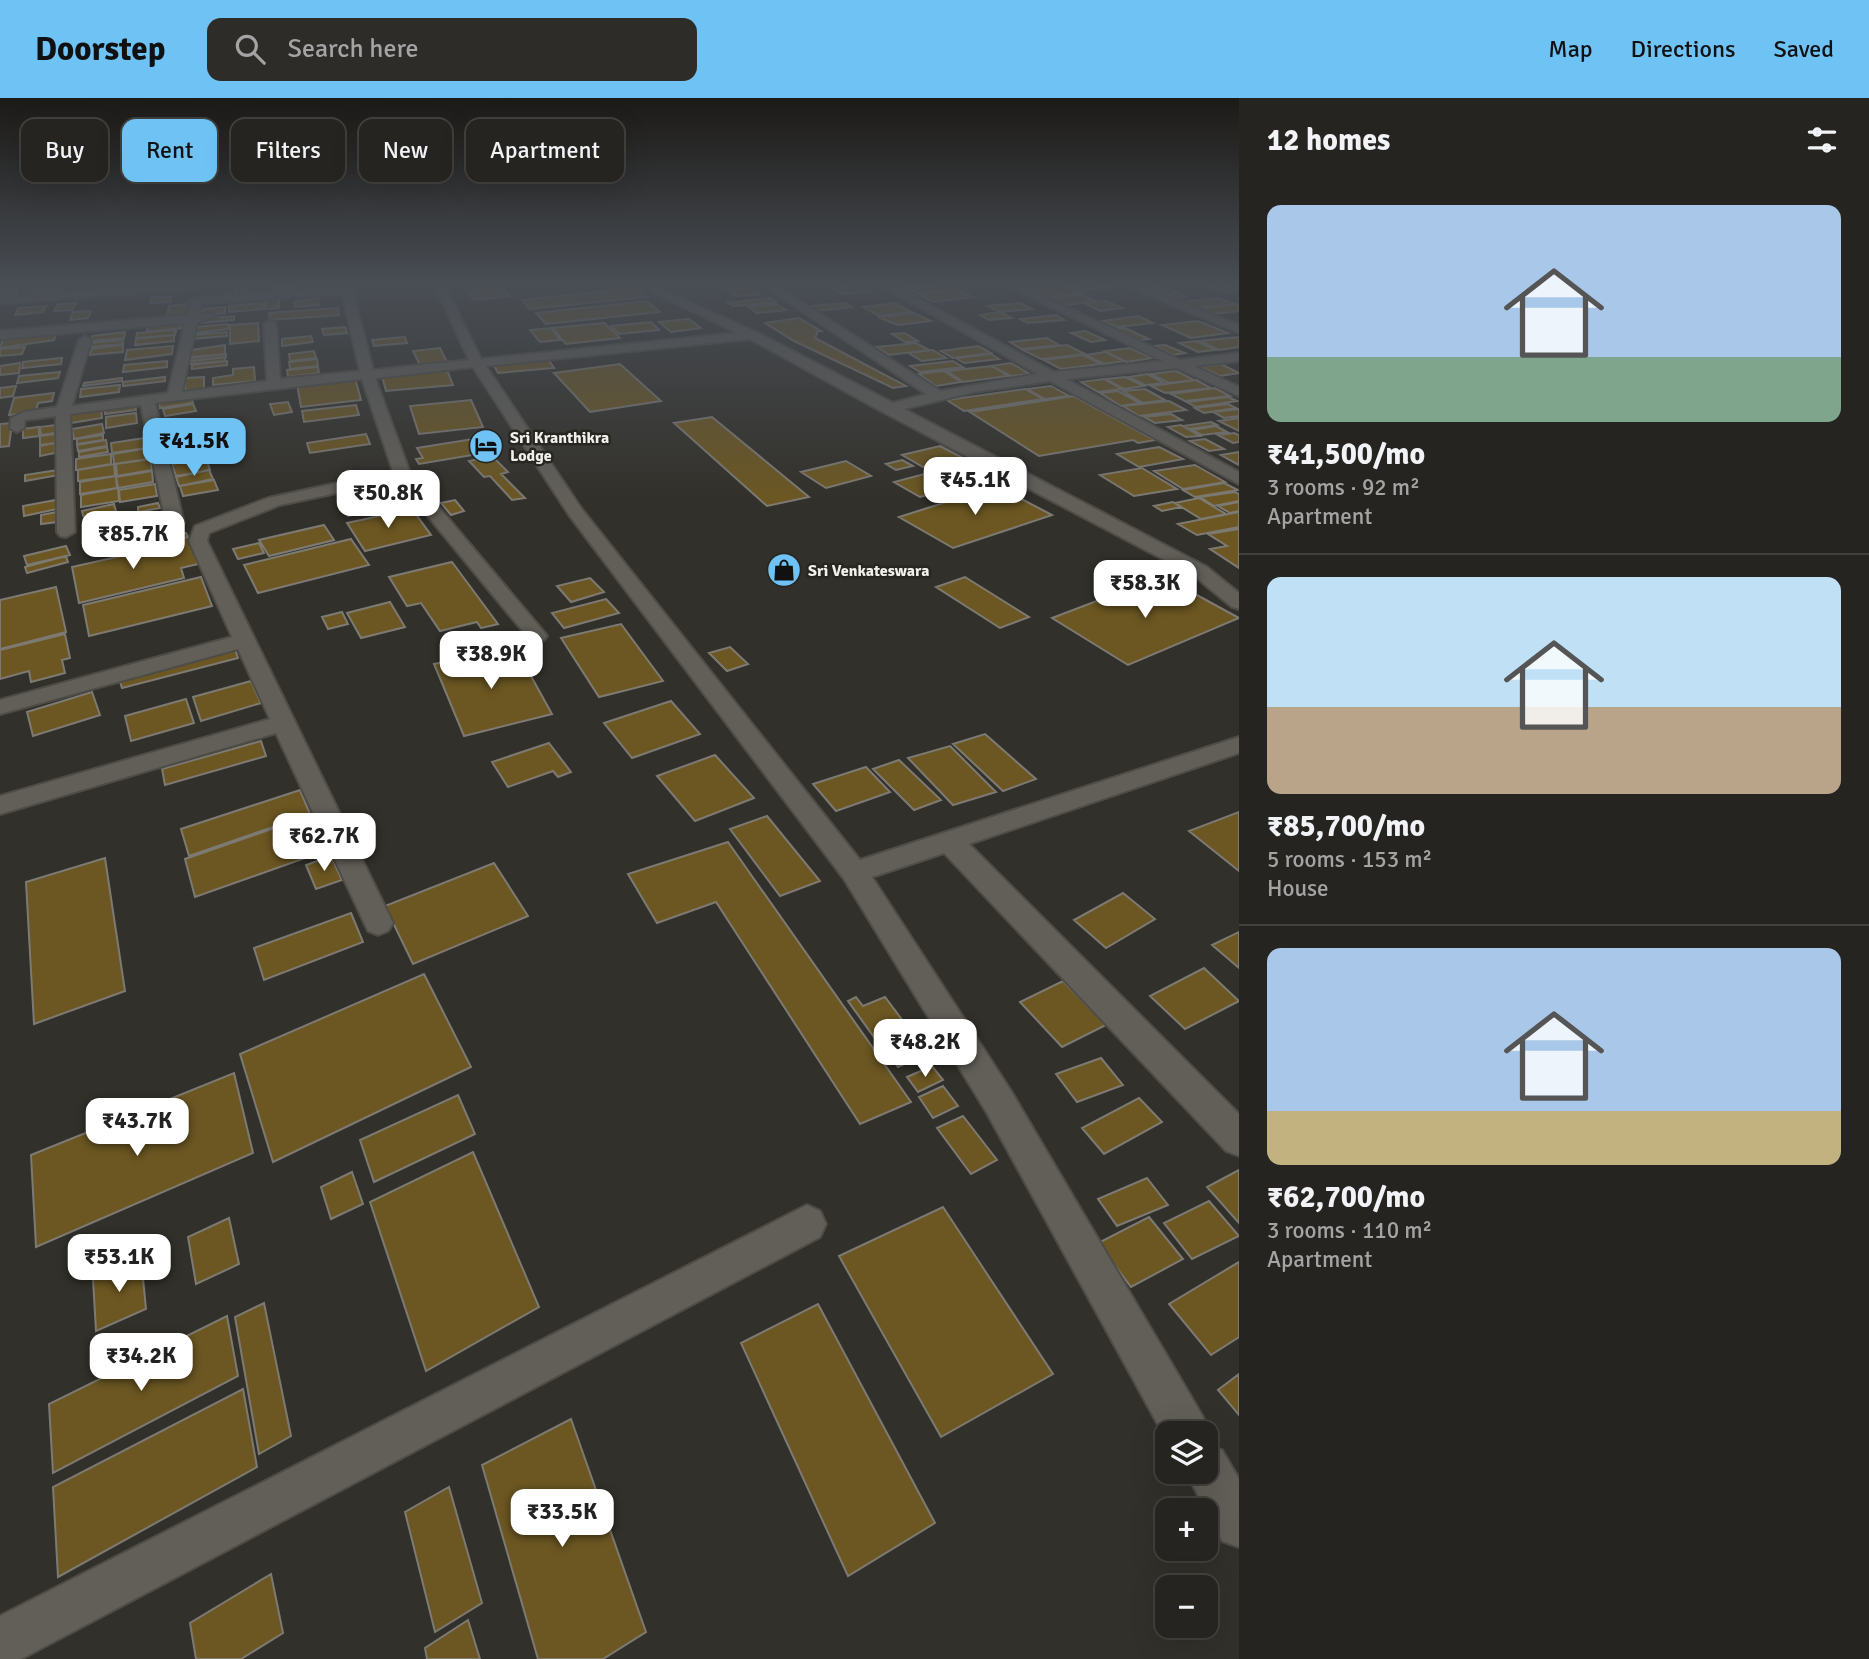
<!DOCTYPE html>
<meta charset="utf-8">
<style>
body{margin:0;font-family:Signika,sans-serif;background:#2e2c29;color:#f1f3f6;height:100vh;display:flex;flex-direction:column;font-size:26px;white-space:nowrap}
*{box-sizing:border-box;margin:0}
p{font-size:23px;color:#a4a4a5}
.icon{flex:none;width:38px;height:38px;fill:none;stroke:currentColor;stroke-width:2;stroke-linecap:round;stroke-linejoin:round}
.map{position:relative;flex:1;overflow:hidden}
.drawer{display:flex;flex-direction:column;background:#262420;width:630px}
.drawer>*{flex:none}
.hud{position:absolute;left:21px;top:21px;width:665px;height:63px;display:flex;gap:14px}
.fabs{position:absolute;left:1155px;top:1323px;display:grid;gap:14px}
.fabs a{display:grid;place-items:center;width:63px;height:63px;border-radius:14px;background:#262420;box-shadow:0 7px 28px #0002,0 0 0 2px #42413e;font-size:35px}
.price{position:absolute;translate:-50% -60px;padding:0 16px;border-radius:14px;background:#fff;color:#222;font-size:23px;line-height:46px;filter:drop-shadow(0 2px 4px #0008)}
.price::after{content:'';position:absolute;left:50%;top:42px;width:21px;height:16px;margin-left:-10px;background:inherit;clip-path:polygon(0 0,100% 0,50% 100%)}
.price.active{background:#6fc2f4;color:#111}
ul{padding:0;list-style:none}
li{display:grid;align-content:center;gap:14px;height:371px;padding:0 28px}
li+li{border-top:2px solid #42413e}
li span{display:grid;place-items:center;height:217px;border-radius:14px;color:#555}
li>.icon{margin-inline-start:auto}
span .icon{width:126px;height:126px;fill:#fffc;stroke-width:1}
li b{font-size:30px}
h2{display:flex;justify-content:space-between;align-items:center;height:84px;padding:0 28px;font-size:30px}
.tag{padding:0 24px;border-radius:14px;background:#262420;box-shadow:0 7px 28px #0002,0 0 0 2px #42413e;font-size:24px;line-height:63px}
.tag.active{background:#6fc2f4;color:#111}
header{display:flex;align-items:center;gap:42px;box-sizing:border-box;height:98px;padding:0 35px;background:#6fc2f4;color:#111}
header strong{font-size:33px}
nav{display:flex;gap:38px;margin-inline-start:auto;font-size:24px}
.search{width:490px;height:63px;background:#2e2c29;display:flex;align-items:center;gap:18px;box-sizing:border-box;padding:0 24px;border-radius:14px;color:#a4a4a5;font-size:26px}
main{display:flex;flex:1;min-height:0}
.map>svg:first-child{display:block}
.building{fill:#6c5722;stroke:#7d7a74;stroke-width:2}
.lines{fill:none;stroke-linecap:round;stroke-linejoin:round}
.minor-casing{stroke:#4e4c47;stroke-width:4}
.minor{fill:#625f59;fill-rule:evenodd}
.labels{text-anchor:middle;stroke-width:5;stroke-linejoin:round;paint-order:stroke}
.far-poi-label{font-size:16px;font-weight:bold;fill:#f2f0ec;stroke:#282620;text-anchor:start}
</style>
<header>
<strong>Doorstep</strong>
<div class="search"><svg class="icon" aria-label="search" viewBox="0 0 24 24"><circle cx="10" cy="10" r="6"/><path d="M15 15l6 6"/></svg>Search here</div>
<nav><a>Map</a><a>Directions</a><a>Saved</a></nav>
</header>
<main>
<div class="map">
<svg width="1239" height="1561" viewBox="0 0 1239 1561">
<rect width="100%" height="100%" fill="#32302a"/>
<path class="building" d="M67,184L63,192L33,195L37,185Z
M248,184V196L234,197L238,185Z
M332,184L333,190L306,192V189L316,188L315,185Z
M461,184H498L509,198L474,202Z
M782,184H840L789,189Z
M920,184H941L945,186L906,190L899,186Z
M1057,184L1083,195L1049,199L1023,188Z
M1062,184H1102L1114,189L1081,192Z
M1199,184H1220L1239,193L1225,194Z
M861,187L871,193L843,196L833,190Z
M946,187L954,192L917,195L909,191Z
M299,188V193L271,195V190Z
M1161,188L1187,199L1177,200L1151,189Z
M19,189L16,196L0,198V191Z
M636,190L647,199L530,211L522,202Z
M751,190L760,196L737,198L728,192Z
M958,192L973,199L933,204L919,196Z
M1081,197L1096,203L1066,207L1051,200Z
M171,198L170,204L150,205L152,199Z
M279,200V210L265,211V201Z
M318,200L319,207L295,209L294,204Z
M771,200L777,204L733,208L728,205Z
M1218,200L1234,206L1196,211L1180,204Z
M647,203L660,214L546,226L536,215Z
M1106,203L1122,210L1100,213L1084,205Z
M76,205L72,212L54,213L58,206Z
M263,205L264,211L229,214V208Z
M845,205L852,209L817,213L810,208Z
M895,205L911,214L879,218L863,209Z
M1020,205L1032,211L999,214L987,208Z
M189,206L186,219L166,221L169,208Z
M776,206L786,212L757,215L748,209Z
M1236,206L1239,207V213L1214,216L1200,210Z
M46,208L43,214L15,217L18,210Z
M225,209V215L203,217L202,211Z
M338,210L339,217L270,222L269,215Z
M91,213L88,220L70,222L73,214Z
M1000,214L1012,220L989,222L980,217Z
M914,215L931,223L898,227L878,219Z
M1056,217L1064,222L1028,225L1020,221Z
M234,218V222L202,225V221Z
M1138,218L1153,225L1117,229L1103,223Z
M799,220L821,233H818L815,240L906,288L893,290L794,243L765,225Z
M689,221L701,230L671,234L659,224Z
M182,222V230L147,234L148,225Z
M1198,223L1228,235L1191,240L1162,227Z
M651,224L659,232L619,236L611,228Z
M258,225L259,243L230,246V227Z
M604,225L620,240L566,246L552,230Z
M228,226L229,231L196,235V229Z
M345,229L347,235L324,237L322,231Z
M551,230L560,242L540,244L530,232Z
M1125,230L1149,241L1139,242L1115,231Z
M171,232L176,233L175,237L136,240L137,235Z
M1085,233L1105,242L1091,244L1071,235Z
M125,234L124,240L91,243L92,238Z
M227,234V238L193,241V237Z
M905,235L918,243L905,244L892,236Z
M56,236L54,242L0,250L3,241Z
M174,237V243L135,247L136,241Z
M311,238L313,244L282,248V241Z
M405,239L407,245L374,248L372,242Z
M1239,239V249L1219,252L1200,243Z
M1047,240L1059,247L1021,251L1010,244Z
M123,242V246L90,249L91,245Z
M1196,243L1216,252L1198,254L1179,245Z
M916,245L929,252L889,257L877,249Z
M123,247V254L90,257L91,251Z
M225,247V256L191,259L192,252Z
M1067,247L1085,256L1041,261L1023,252Z
M1165,247L1185,255L1173,257L1154,248Z
M173,248L172,256L125,262L127,252Z
M978,248L991,255L953,260L941,253Z
M25,249L22,256L0,258V251Z
M440,250L447,264L420,267L413,253Z
M1130,250L1152,260L1126,264L1105,253Z
M933,252L946,260L922,263L908,255Z
M314,253L316,260L290,263L289,256Z
M1105,254L1124,263L1104,266L1086,257Z
M226,256V259L192,263L191,260Z
M991,256L999,261L964,265L956,260Z
M1083,257L1101,266L1061,271L1044,262Z
M225,259V263L190,266V263Z
M62,260L61,266L22,270L23,264Z
M317,261L318,268L290,271L289,264Z
M548,261L554,270L498,275L493,266Z
M167,263V269L123,274L124,267Z
M227,263V267L192,271V267Z
M953,263L963,269L920,274L910,268Z
M20,265L19,275L0,277V268Z
M1011,265L1030,276L1011,278L991,268Z
M620,266L661,303L590,314L554,275Z
M1221,266L1239,275L1220,278L1200,269Z
M992,268L1008,278L963,284L947,273Z
M254,269L255,283L213,287V280L233,277V271Z
M318,269L319,275L288,279L287,272Z
M447,272L453,287L386,293L382,278Z
M944,273L961,284L936,288L919,276Z
M1176,273L1194,282L1169,285L1151,276Z
M60,274L58,280L17,285L19,278Z
M1147,276L1164,285L1145,287L1129,279Z
M165,279V283L123,288V284Z
M204,279V291L185,293V280Z
M1125,279L1144,288L1124,291L1106,281Z
M122,280V283L83,288L84,285Z
M355,280L361,302L301,309L297,286Z
M1104,281L1122,291L1098,294L1081,284Z
M1196,282L1211,290L1165,295L1151,288Z
M120,287L119,294L80,299L81,291Z
M16,288L13,298L0,300V290Z
M1051,288L1069,298L1045,301L1027,291Z
M1215,290L1230,298L1185,303L1171,296Z
M1025,291L1043,301L964,313L947,302Z
M1145,291L1165,302L1143,305L1123,293Z
M1118,293L1140,305L1121,308L1100,295Z
M54,295L52,303L38,305L36,314L9,317L14,300Z
M191,297L193,305L160,310L159,302Z
M1074,298L1155,342L1138,345L1133,342L1039,358L970,314Z
M1228,299L1237,303L1196,309L1187,304Z
M471,302L483,329L419,336L410,308Z
M1169,303L1186,312L1139,318L1123,308Z
M288,304L292,314L274,317L270,306Z
M135,305L136,312L105,316V309Z
M193,306L196,313L165,318L163,311Z
M1228,306L1236,310L1204,315L1195,310Z
M356,307L359,317L304,324L302,313Z
M101,309L102,320L71,325V314Z
M1239,311V318L1224,320L1213,314Z
M136,315L137,325L106,330V319Z
M1171,316L1182,322L1155,325L1144,319Z
M712,319L809,399L767,408L674,325Z
M1239,320V333L1219,323Z
M1211,324L1217,327L1189,331L1183,328Z
M12,325L9,348L0,349V326Z
M102,326L104,335L74,341L72,331Z
M55,327L56,335L41,337L40,329Z
M1181,327L1200,338L1186,339L1168,329Z
M1216,328L1227,334L1202,337L1192,332Z
M39,329V338L23,340V331Z
M196,329L201,342L168,348L164,334Z
M1234,335L1239,337V344L1233,345L1218,337Z
M55,336V345L40,347V338Z
M366,336L370,346L310,355L307,345Z
M103,337V342L77,346V341Z
M145,340L146,350L112,355L111,345Z
M479,340L490,354L419,366L416,361L423,360L417,350Z
M1205,341L1224,351L1209,353L1190,343Z
M106,342L107,348L78,353L77,347Z
M201,342L203,348L170,353L168,348Z
M55,345V355L40,358V348Z
M202,348L206,359L172,365L170,354Z
M940,348L961,359L923,369L902,357Z
M107,349L108,354L79,359V354Z
M1159,349L1183,361L1139,369L1117,356Z
M148,350L149,361L114,366L113,356Z
M1239,354V367L1221,357Z
M111,356V366L76,372V361Z
M492,358L508,374L501,376L525,400L512,402L490,378L484,379L469,363Z
M206,360L210,372L176,378L172,366Z
M151,361L152,372L117,378L116,366Z
M902,362L913,368L896,372L886,366Z
M977,362L1004,376L920,399L894,384Z
M846,363L871,378L826,390L801,374Z
M114,366L115,378L78,383V372Z
M1195,367L1225,384L1183,391L1154,373Z
M1142,370L1177,391L1134,398L1100,377Z
M58,372L59,377L25,383V377Z
M209,372L213,381L179,388L176,379Z
M152,373L153,384L118,390L116,379Z
M116,378L117,390L80,396V384Z
M214,382L218,392L183,398L180,388Z
M1224,385L1238,392L1195,399L1183,392Z
M155,386L157,398L120,404L119,392Z
M997,388L1052,417L953,450L899,419Z
M118,390L119,403L81,409V397Z
M1235,394L1239,396V403L1214,408L1200,399Z
M398,397L405,406L348,418L342,409Z
M1199,400L1226,416L1201,421L1175,405Z
M61,401L62,410L24,418L23,408Z
M455,402L464,413L451,417L441,405Z
M1173,404L1181,409L1162,413L1154,408Z
M1239,404V413L1230,415L1218,408Z
M158,405L160,410L138,414V409Z
M114,406L117,417L85,424L82,413Z
M412,411L431,437L365,453L347,425Z
M57,414V424L41,426V417Z
M1239,414V429L1197,437L1178,426Z
M168,416L171,424L136,431L134,423Z
M168,426L171,433L137,441L134,434Z
M324,427L334,442L269,458L259,442Z
M123,430L129,446L90,455L85,439Z
M1239,431V470L1210,451L1227,448L1208,436Z
M186,435L188,439L144,449L142,445Z
M188,439L198,466L181,470L184,480L79,505L72,469L175,446L174,442Z
M351,441L369,467L258,495L244,467Z
M259,445L264,455L238,461L233,451Z
M66,448L70,457L27,467L24,458Z
M66,458L68,464L27,475L25,469Z
M452,464L498,526L481,530L477,524L440,533L421,505L407,508L389,479Z
M1162,478L1239,520L1128,567L1052,520Z
M201,479L212,508L89,538L83,507Z
M965,479L1029,519L1000,530L936,489Z
M590,480L604,494L571,504L557,488Z
M56,489L66,534L0,551V502Z
M606,501L619,515L564,530L552,515Z
M390,504L405,529L361,540L347,515Z
M342,514L348,526L328,531L322,519Z
M621,526L663,583L599,599L561,540Z
M65,536L70,560L62,562L65,575L31,584L29,573L0,581V552Z
M234,548L238,560L122,590L118,578Z
M515,549L552,616L464,638L434,566Z
M730,549L748,566L727,573L709,555Z
M251,583L261,605L201,623L193,599Z
M92,594L100,617L33,638L27,614Z
M186,601L194,625L131,643L125,618Z
M671,603L700,636L632,660L604,625Z
M985,636L1036,681L1003,693L953,646Z
M261,643L266,658L165,687L162,671Z
M549,645L571,674L558,679L553,673L508,689L492,664Z
M950,648L996,694L953,707L908,660Z
M715,657L754,700L695,723L657,678Z
M899,662L941,702L914,712L873,671Z
M866,669L890,694L836,713L813,686Z
M300,692L310,716L189,758L181,731Z
M1239,714V773L1189,733Z
M309,718L325,753L195,799L185,761Z
M767,718L820,783L780,798L730,731Z
M728,744L911,1004L860,1026L716,804L657,825L628,776Z
M331,758L342,782L316,791L306,767Z
M105,760L125,893L34,926L26,784Z
M494,765L528,818L413,866L385,808Z
M1123,795L1155,821L1106,850L1074,822Z
M351,815L363,844L264,882L254,850Z
M1239,834V870L1212,847Z
M1204,870L1239,903L1185,931L1150,898Z
M424,876L471,969L273,1064L240,956Z
M1063,883L1106,927L1062,949L1020,904Z
M856,899L863,908L885,899L918,943L886,956L848,903Z
M920,947L927,956L898,969L891,959Z
M1101,960L1123,987L1077,1004L1056,976Z
M932,968L943,982L918,994L907,979Z
M234,975L253,1055L36,1149L31,1057Z
M943,988L958,1008L933,1020L919,999Z
M458,997L475,1036L374,1084L360,1042Z
M1139,1000L1162,1024L1104,1056L1082,1030Z
M963,1018L997,1062L971,1076L937,1030Z
M473,1054L539,1209L426,1273L370,1104Z
M1239,1072V1125L1207,1089Z
M352,1074L363,1106L331,1121L321,1089Z
M1147,1080L1168,1107L1117,1128L1098,1101Z
M1209,1103L1239,1138L1192,1161L1164,1125Z
M943,1109L1053,1276L941,1339L839,1158Z
M1149,1119L1183,1161L1131,1189L1098,1145Z
M229,1120L239,1166L196,1186L188,1139Z
M141,1160L146,1211L96,1233L93,1181Z
M1239,1164V1239L1211,1257L1169,1206Z
M264,1205L291,1338L259,1356L235,1219Z
M818,1206L935,1425L848,1478L741,1245Z
M227,1218L238,1278L53,1375L49,1306Z
M1239,1276V1317L1218,1292Z
M243,1291L257,1369L58,1479L53,1389Z
M571,1321L646,1534L603,1561H538L482,1367Z
M449,1389L482,1505L435,1534L405,1414Z
M271,1476L283,1535L241,1561H196L190,1525Z
M468,1522L480,1561H427L425,1550Z"/>
<g class="lines">
<g class="minor-casing">
<path id="minor" d="M193,184L228,185L223,188L0,206V200Z
M433,184H443L481,261L737,235L631,184H645L756,234L893,305L926,296L758,184H771L940,293L1038,276L874,184H887L1054,274L1163,263L999,184H1013L1180,262L1239,255V263L1194,268L1239,289V298L1177,270L1066,281L1239,374V386L1050,283L974,294L904,311L1207,469L1239,495V511L1232,509L1193,477L883,314L750,241L486,268L581,410L860,762L1239,639V655L969,746L1239,1016V1058L1226,1053L944,755L872,779L1011,993L1203,1319L1209,1335L1206,1343V1335H1167V1343L987,1015L844,781L569,417L473,269L375,280L410,375L544,534L547,538L544,542H530L398,382L280,407L209,435L207,443L393,825L388,833L378,837L368,833L276,635L0,716V698L270,621L238,551L0,616V602L232,539L189,443L195,428L268,400L393,373L362,281L155,305L184,425L175,430L166,425L141,307L70,316L75,434L66,439L60,438L57,434L56,318L25,322L24,330L17,334L10,330L11,320L24,314L57,309L79,242L85,238L91,242L72,308L168,295L185,225L0,241V233L187,217L190,203L196,200L347,188L352,191L373,272L469,262ZM342,195L360,273L280,281L276,226L270,222L264,226L267,283L182,294L197,224L216,219L210,215L199,216L201,206Z
M1115,184H1130L1239,227V235Z
M807,1107L820,1113L826,1126L820,1139L21,1561H0V1518Z
M1206,1346L1222,1352L1239,1381V1449L1222,1443L1186,1374H1206Z"/>
</g>
<use href="#minor" class="minor"/>
</g>
<linearGradient id="sky" x2="0" y2="1"><stop stop-color="#1c1a17"/><stop offset="0.46" stop-color="#494e55"/><stop offset="1" stop-color="#494e55" stop-opacity="0"/></linearGradient>
<rect width="1239" height="403" fill="url(#sky)"/>
<defs>
<g id="hotel-disc" transform="scale(1.75)"><circle r="9.5" fill="#6fc2f4" stroke="#282620"/><path d="M-6-4.5h1.5V1H6V5H4.5V3h-9V5H-6ZM-4 0a1.8 1.8 0 1 1 3.6 0ZM.5 0V-2.5h3Q6-2.5 6 0Z" fill="#111"/></g>
<g id="shop-disc" transform="scale(1.75)"><circle r="9.5" fill="#6fc2f4" stroke="#282620"/><path d="M-5-2.5h2.3a2.7 3.5 0 0 1 5.4 0H5L5.5 6h-11ZM-1.5-2.5h3a1.5 2.3 0 0 0-3 0Z" fill="#111"/></g>
</defs>
<g fill-rule="evenodd">
<use href="#hotel-disc" x="486" y="348"/>
<use href="#shop-disc" x="784" y="472"/>
</g>
<g class="labels">
<g class="far-poi-label">
<text x="510" y="345">Sri Kranthikra<tspan x="510" dy="18">Lodge</tspan></text>
<text x="808" y="478">Sri Venkateswara</text>
</g>
</g>
</svg>
<div class="fabs">
<a><svg class="icon" aria-label="layers" viewBox="0 0 24 24"><path d="M12 4l9 5-9 5-9-5zM3 14l9 5 9-5"/></svg></a>
<a>+</a>
<a>−</a>
</div>
<b class="price active" style="left:194px;top:380px">₹41.5K</b>
<b class="price" style="left:975px;top:419px">₹45.1K</b>
<b class="price" style="left:388px;top:432px">₹50.8K</b>
<b class="price" style="left:133px;top:473px">₹85.7K</b>
<b class="price" style="left:1145px;top:522px">₹58.3K</b>
<b class="price" style="left:491px;top:593px">₹38.9K</b>
<b class="price" style="left:324px;top:775px">₹62.7K</b>
<b class="price" style="left:925px;top:981px">₹48.2K</b>
<b class="price" style="left:137px;top:1060px">₹43.7K</b>
<b class="price" style="left:119px;top:1196px">₹53.1K</b>
<b class="price" style="left:141px;top:1295px">₹34.2K</b>
<b class="price" style="left:562px;top:1451px">₹33.5K</b>
<div class="hud">
<a class="tag">Buy</a>
<a class="tag active">Rent</a>
<a class="tag">Filters</a>
<a class="tag">New</a>
<a class="tag">Apartment</a>
</div>
</div>
<section class="drawer">
<h2>12 homes<svg class="icon" aria-label="filters" viewBox="0 0 24 24"><path d="M4 7h16M4 17h16"/><circle cx="9" cy="7" r="2"/><circle cx="15" cy="17" r="2"/></svg></h2>
<ul>
<li><span style="background:linear-gradient(#a9c7e8 70%,#7fa58c 0)"><svg class="icon" aria-label="home" viewBox="0 0 24 24"><path d="M3 11l9-7 9 7M6 9v11h12V9"/></svg></span><div><b>₹41,500/mo</b><p>3 rooms · 92 m²</p><p>Apartment</p></div></li>
<li><span style="background:linear-gradient(#bfe0f5 60%,#b9a48a 0)"><svg class="icon" aria-label="home" viewBox="0 0 24 24"><path d="M3 11l9-7 9 7M6 9v11h12V9"/></svg></span><div><b>₹85,700/mo</b><p>5 rooms · 153 m²</p><p>House</p></div></li>
<li><span style="background:linear-gradient(#a9c7e8 75%,#c2b280 0)"><svg class="icon" aria-label="home" viewBox="0 0 24 24"><path d="M3 11l9-7 9 7M6 9v11h12V9"/></svg></span><div><b>₹62,700/mo</b><p>3 rooms · 110 m²</p><p>Apartment</p></div></li>
</ul>
</section>
</main>
